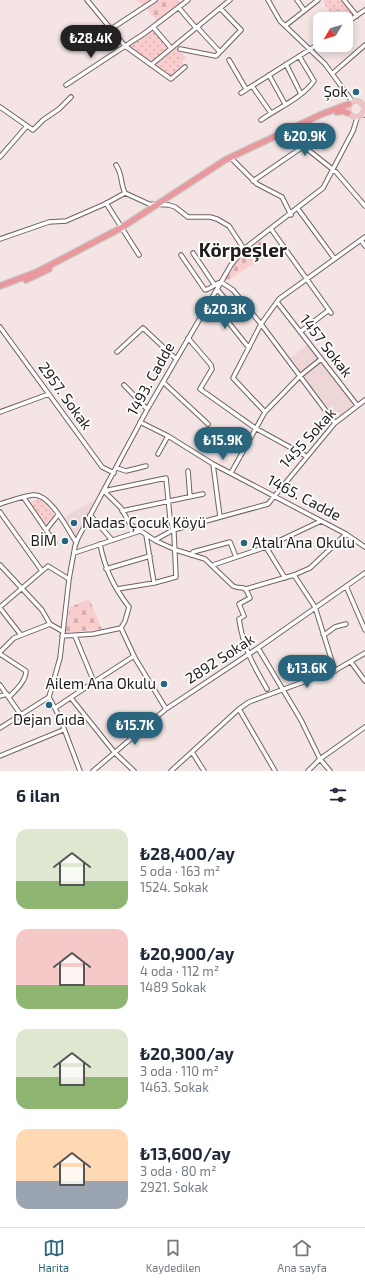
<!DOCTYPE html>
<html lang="tr">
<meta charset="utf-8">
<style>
body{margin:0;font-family:"Exo 2",sans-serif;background:#f6f6f7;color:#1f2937;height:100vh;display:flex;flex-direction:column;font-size:15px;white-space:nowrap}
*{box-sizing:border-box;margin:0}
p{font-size:13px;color:#747a83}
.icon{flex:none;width:22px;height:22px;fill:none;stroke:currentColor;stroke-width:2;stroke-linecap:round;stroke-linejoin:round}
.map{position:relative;height:771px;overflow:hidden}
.details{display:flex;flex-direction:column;background:#fff;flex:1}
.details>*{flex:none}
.needle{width:26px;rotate:232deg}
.fabs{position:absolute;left:313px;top:12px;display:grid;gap:8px}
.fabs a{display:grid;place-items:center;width:40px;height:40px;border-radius:8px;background:#fff;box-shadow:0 2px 10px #0003;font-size:20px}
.price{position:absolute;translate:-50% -34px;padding:0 9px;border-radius:14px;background:#29667d;color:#fff;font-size:13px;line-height:26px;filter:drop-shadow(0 1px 2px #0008)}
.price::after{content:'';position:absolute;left:50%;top:24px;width:12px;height:9px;margin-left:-6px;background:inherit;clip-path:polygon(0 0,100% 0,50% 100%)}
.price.on{background:#222;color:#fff}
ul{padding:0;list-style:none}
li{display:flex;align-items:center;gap:12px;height:100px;padding:0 16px}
li span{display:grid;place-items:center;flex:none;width:112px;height:80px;border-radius:12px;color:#555}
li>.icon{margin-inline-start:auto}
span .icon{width:48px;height:48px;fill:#fffc;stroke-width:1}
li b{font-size:17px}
h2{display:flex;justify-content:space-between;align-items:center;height:48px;padding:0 16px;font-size:17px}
.tab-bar{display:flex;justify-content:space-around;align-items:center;height:56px;border-top:1px solid #e0e1e3;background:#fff;font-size:11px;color:#747a83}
.tab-bar a{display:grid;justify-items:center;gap:2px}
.tab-bar .on{color:#29667d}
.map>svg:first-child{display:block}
.built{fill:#eed6d6}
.green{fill:url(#green-dots)}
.cemetery{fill:url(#cemetery-stones)}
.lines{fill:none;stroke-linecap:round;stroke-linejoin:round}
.minor-casing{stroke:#706263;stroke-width:5.5}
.major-casing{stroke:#cac9c9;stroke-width:6}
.highway-casing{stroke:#cac9c9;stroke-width:8}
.minor{stroke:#fff;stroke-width:3.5}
.major{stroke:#f2c1c4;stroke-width:4.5}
.highway{stroke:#e9989d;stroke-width:5.5}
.poi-dot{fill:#29667d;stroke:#fff;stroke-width:1.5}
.labels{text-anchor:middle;stroke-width:3.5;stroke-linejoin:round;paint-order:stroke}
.poi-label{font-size:15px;fill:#211c1c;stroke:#fff;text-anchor:end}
.street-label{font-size:15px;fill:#211c1c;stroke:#fff}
.district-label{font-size:19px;font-weight:bold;fill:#211c1c;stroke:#fff}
</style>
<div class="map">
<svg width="365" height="771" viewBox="0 0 365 771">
<defs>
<pattern id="green-dots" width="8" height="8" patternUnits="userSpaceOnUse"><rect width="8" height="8" fill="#f9cdce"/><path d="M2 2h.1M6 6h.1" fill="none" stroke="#d5afb0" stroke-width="1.8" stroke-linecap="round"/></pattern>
<pattern id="cemetery-stones" width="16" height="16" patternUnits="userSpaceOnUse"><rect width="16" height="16" fill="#f9cdce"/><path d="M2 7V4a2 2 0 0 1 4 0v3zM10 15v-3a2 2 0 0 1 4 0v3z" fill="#d5afb0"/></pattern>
</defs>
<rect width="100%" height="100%" fill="#f4e4e4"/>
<path class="built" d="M308,344L355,405L335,419L290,359Z
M90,502H94L75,537L63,518Z"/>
<path class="green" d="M323,0H342L353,16L346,21V19H336L324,4Z
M153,29L169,48L151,63L127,46Z
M175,47L186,58L181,62L184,66L171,78L153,65Z
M41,497L55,515L45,525L29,503Z"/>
<path class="cemetery" d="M134,0H178L181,3L157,21L140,2Z
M261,240L272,252L227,281L225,279L241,255Z
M89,599L102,629L65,633L70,607Z"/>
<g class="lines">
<g class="minor-casing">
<path id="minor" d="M87,0L125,46L171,79L185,67
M268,0L280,21L325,64L352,101
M297,0L304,10
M344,0L357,16
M179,8L196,28
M346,23L365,10
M285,26L318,0
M153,27L171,48
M197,27L220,52L241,30L220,8
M111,29L155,0
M180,49L216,56L220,52
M229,60L246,89
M286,64L301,94
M151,65L230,0
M333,73L365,45
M269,75L285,104
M66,85L145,33L188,0
M252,86L271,113
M241,93L320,43
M0,107L33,130L43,120L59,109L71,97
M363,113L365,115
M261,120C278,108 302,98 314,81L299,56
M287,133L336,172L365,206
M0,157L27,126
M232,159L257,184L282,197L291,215
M116,165C123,175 120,183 125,193
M253,181L304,146
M106,203L139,255
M298,209L334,258
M271,229L331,313
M0,239L49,222L66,221L105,204L125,193L149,204L169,205L175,207L188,217H210L217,219L229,226L244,249
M361,240L365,246
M193,253L214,284
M181,255L205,290C211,289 214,284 221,282L233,290L261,324L335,423
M217,289L232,307V310L225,318
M209,302L217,308L249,348
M277,302L357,405
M0,327L102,467L114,473
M300,332L329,310
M188,338L211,365L212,369L200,389L255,428L306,456
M117,352L143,328L176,359
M163,382L208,424
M124,385L147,409
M0,412L49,394
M265,412L233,378L261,324L279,299L365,237
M140,422L168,436L158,454
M168,436L213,464L346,534L365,547
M213,464L220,517
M117,468L126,471L146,466
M188,471L190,497
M231,473L265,412L300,376L321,359
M104,491L121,508L130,524L156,541L176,550L205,559L233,586C245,591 243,582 250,598L239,604L244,616L239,619C243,647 253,665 267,689
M104,491L166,478L170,518L174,533L176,577L154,583L117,589
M24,498L46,530L58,515
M0,504C10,501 23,496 33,495C50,493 68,530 76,542
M122,511L203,494
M0,512L42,571L48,566L69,579
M90,515L112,540
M46,530L55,543
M146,535L154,583
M155,540L173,530L268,504L335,423L365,400
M266,547L285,578
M74,553L140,531
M191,555L193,552L230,542L236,557
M0,565L42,610L50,624
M213,565L266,547L321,521
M106,569L150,556
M294,575L315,607L335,671
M346,586L365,630
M246,589L294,575L310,568L346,534
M0,607L42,571
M0,608L21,635
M121,628L135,658L166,709
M323,634L324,635L335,627L346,624
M62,636L93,634L121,628L125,621L129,607C113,586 105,569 100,544
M258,648L301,720L320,759L330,771
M0,652L14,638L50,624L62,631
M0,654L26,671C26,681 16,690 9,697
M351,662L365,681
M94,682L134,656
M0,685L21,715
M0,696L7,694
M49,697L60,658L69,579L75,546L78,538L148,408L231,265L244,249L323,188L353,131L357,118
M49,697L60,718L80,771
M71,698L115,753L134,771
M55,708L94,682L75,636
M239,709L275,771
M0,728L49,697
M192,752L204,771
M0,756L63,730
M93,771L166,709L258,648L365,573
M171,771L239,709L249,702L336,670L365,653
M308,771L320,759L365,727"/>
</g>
<g class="major-casing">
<path id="major" d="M348 109a8 8 0 1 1 16 0a8 8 0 1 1-16 0Z"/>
</g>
<g class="highway-casing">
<path id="highway" d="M337,112L342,111L348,113
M26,280L49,269
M0,286L37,272L121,228L225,160L322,114L349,104"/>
</g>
<use href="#minor" class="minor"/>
<use href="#major" class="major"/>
<use href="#highway" class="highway"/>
</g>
<g class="poi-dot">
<circle cx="356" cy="92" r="4"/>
<circle cx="74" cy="523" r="4"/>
<circle cx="65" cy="541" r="4"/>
<circle cx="244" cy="543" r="4"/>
<circle cx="164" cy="684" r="4"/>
<circle cx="49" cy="705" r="4"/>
</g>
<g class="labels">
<g class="poi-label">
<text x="348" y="97">Şok</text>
<text x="82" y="528" text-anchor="start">Nadas Çocuk Köyü</text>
<text x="57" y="546">BİM</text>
<text x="252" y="548" text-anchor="start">Atalı Ana Okulu</text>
<text x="156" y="689">Ailem Ana Okulu</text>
<text x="49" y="725" text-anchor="middle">Dejan Gıda</text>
</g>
<g class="street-label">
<text transform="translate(326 346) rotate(52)" y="5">1457 Sokak</text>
<text transform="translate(151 379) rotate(-61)" y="5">1493. Cadde</text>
<text transform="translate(65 396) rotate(54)" y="5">2957. Sokak</text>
<text transform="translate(308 438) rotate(-48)" y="5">1455 Sokak</text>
<text transform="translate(304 498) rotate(28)" y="5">1465. Cadde</text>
<text transform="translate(220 659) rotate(-33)" y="5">2892 Sokak</text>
</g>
<g class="district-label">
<text x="243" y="257">Körpeşler</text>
</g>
</g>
</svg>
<div class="fabs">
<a><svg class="needle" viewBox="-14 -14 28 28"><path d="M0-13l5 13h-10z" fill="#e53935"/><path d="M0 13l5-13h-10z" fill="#747a83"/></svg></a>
</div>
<b class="price on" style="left:91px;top:59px">₺28.4K</b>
<b class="price" style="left:305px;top:157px">₺20.9K</b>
<b class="price" style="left:225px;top:330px">₺20.3K</b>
<b class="price" style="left:223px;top:461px">₺15.9K</b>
<b class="price" style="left:307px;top:689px">₺13.6K</b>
<b class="price" style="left:135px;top:746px">₺15.7K</b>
</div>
<section class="details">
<h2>6 ilan<svg class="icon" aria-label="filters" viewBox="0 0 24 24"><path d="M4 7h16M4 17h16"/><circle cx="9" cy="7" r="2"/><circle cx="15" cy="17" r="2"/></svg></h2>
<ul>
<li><span style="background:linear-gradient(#dfe7d0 65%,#8fb573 0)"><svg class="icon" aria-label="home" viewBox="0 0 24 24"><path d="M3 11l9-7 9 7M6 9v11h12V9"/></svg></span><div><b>₺28,400/ay</b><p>5 oda · 163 m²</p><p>1524. Sokak</p></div></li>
<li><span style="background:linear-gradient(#f6c9c9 70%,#8fb573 0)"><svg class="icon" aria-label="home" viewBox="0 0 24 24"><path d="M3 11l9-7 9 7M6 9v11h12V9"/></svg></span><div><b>₺20,900/ay</b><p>4 oda · 112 m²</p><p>1489 Sokak</p></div></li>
<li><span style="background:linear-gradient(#dfe7d0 60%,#8fb573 0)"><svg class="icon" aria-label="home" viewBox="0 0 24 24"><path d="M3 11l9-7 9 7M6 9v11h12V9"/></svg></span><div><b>₺20,300/ay</b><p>3 oda · 110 m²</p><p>1463. Sokak</p></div></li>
<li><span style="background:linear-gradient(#ffd9b3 65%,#9aa5b1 0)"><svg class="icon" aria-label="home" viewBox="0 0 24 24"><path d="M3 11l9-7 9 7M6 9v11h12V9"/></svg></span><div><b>₺13,600/ay</b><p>3 oda · 80 m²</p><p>2921. Sokak</p></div></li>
</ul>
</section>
<nav class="tab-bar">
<a class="on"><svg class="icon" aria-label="map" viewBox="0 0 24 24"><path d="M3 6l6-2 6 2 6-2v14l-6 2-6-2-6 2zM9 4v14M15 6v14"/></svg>Harita</a>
<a><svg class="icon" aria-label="saved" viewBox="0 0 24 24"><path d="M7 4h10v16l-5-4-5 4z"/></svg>Kaydedilen</a>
<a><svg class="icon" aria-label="home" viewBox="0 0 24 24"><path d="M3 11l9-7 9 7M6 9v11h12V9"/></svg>Ana sayfa</a>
</nav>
